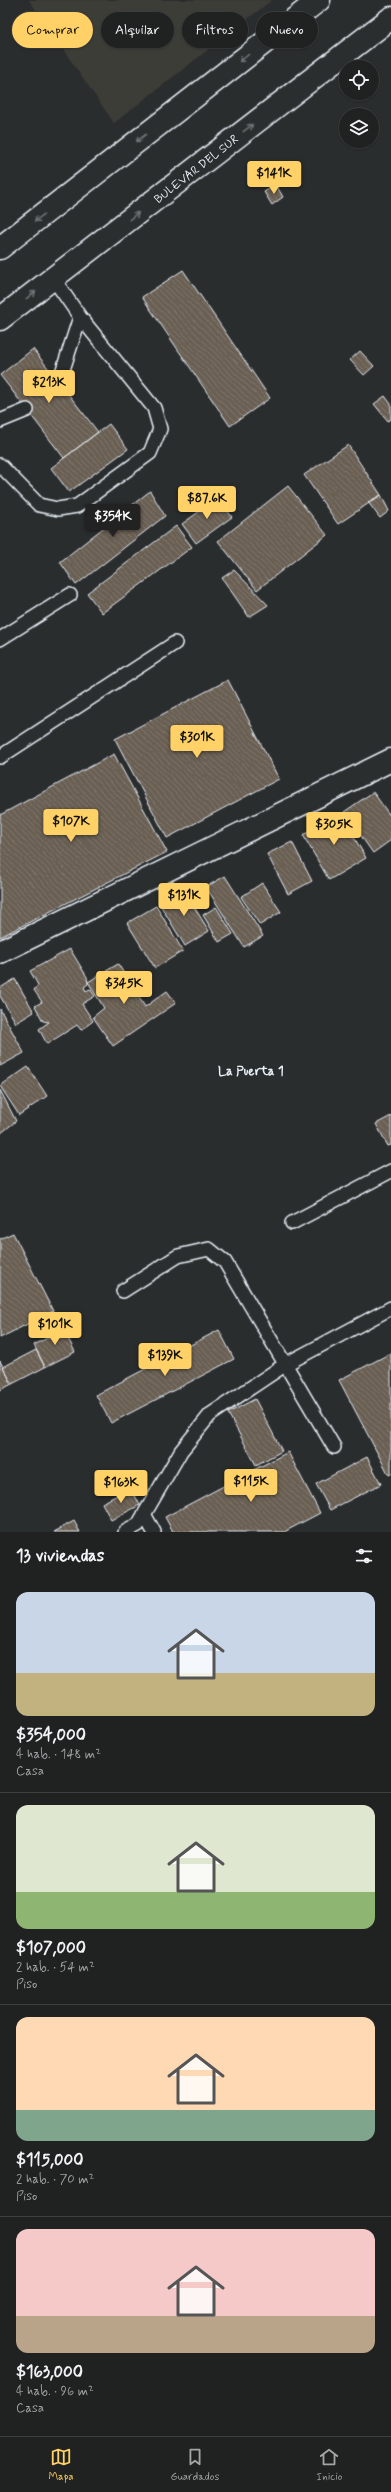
<!DOCTYPE html>
<html lang="es">
<meta charset="utf-8">
<style>
body{margin:0;font-family:Mynerve,sans-serif;background:#2d2f2f;color:#f1f3f6;height:100vh;display:flex;flex-direction:column;font-size:15px;white-space:nowrap}
*{box-sizing:border-box;margin:0}
p{font-size:13px;color:#a2a4a5}
.icon{flex:none;width:22px;height:22px;fill:none;stroke:currentColor;stroke-width:2;stroke-linecap:round;stroke-linejoin:round}
.map{position:relative;height:1532px;overflow:hidden}
.details{display:flex;flex-direction:column;background:#202222;flex:1}
.details>*{flex:none}
.guide{position:absolute;left:12px;top:12px;width:367px;height:36px;display:flex;gap:8px}
.buttons{position:absolute;left:339px;top:60px;display:grid;gap:8px}
.buttons a{display:grid;place-items:center;width:40px;height:40px;border-radius:50%;background:#202222;box-shadow:0 1px 3px #0004,0 0 0 1px #3d3f40;font-size:20px}
.price{position:absolute;translate:-50% -34px;padding:0 9px;border-radius:4px;background:#ffd166;color:#111;font-size:13px;line-height:26px;filter:drop-shadow(0 1px 2px #0008)}
.price::after{content:'';position:absolute;left:50%;top:24px;width:12px;height:9px;margin-left:-6px;background:inherit;clip-path:polygon(0 0,100% 0,50% 100%)}
.price.on{background:#222;color:#fff}
ul{padding:0;list-style:none}
li{display:grid;align-content:center;gap:8px;height:212px;padding:0 16px}
li+li{border-top:1px solid #3d3f40}
li span{display:grid;place-items:center;height:124px;border-radius:12px;color:#555}
li>.icon{margin-inline-start:auto}
span .icon{width:72px;height:72px;fill:#fffc;stroke-width:1}
li b{font-size:17px}
h2{display:flex;justify-content:space-between;align-items:center;height:48px;padding:0 16px;font-size:17px}
.pill{padding:0 14px;border-radius:18px;background:#202222;box-shadow:0 1px 3px #0004,0 0 0 1px #3d3f40;font-size:14px;line-height:36px}
.pill.on{background:#ffd166;color:#111}
.dock{display:flex;justify-content:space-around;align-items:center;height:56px;border-top:1px solid #3d3f40;background:#202222;font-size:11px;color:#a2a4a5}
.dock a{display:grid;justify-items:center;gap:2px}
.dock .on{color:#ffd166}
.map>svg:first-child{display:block}
.built{fill:#3e3c39}
.building{fill:url(#building-back-hatch);stroke:#e8f1f8}
.lines{fill:none;stroke-linecap:round;stroke-linejoin:round}
.service-casing{stroke:#e8f1f8;stroke-width:16}
.minor-casing{stroke:#e8f1f8;stroke-width:25}
.trunk-casing{stroke:#e8f1f8;stroke-width:25}
.service{stroke:#2a2d2e;stroke-width:13}
.minor{stroke:#2a2d2e;stroke-width:22}
.trunk{stroke:#2a2d2e;stroke-width:22}
.oneway{stroke:#6c7275}
.labels{text-anchor:middle;stroke-width:3;stroke-linejoin:round;paint-order:stroke}
.street-label{font-size:12px;fill:#e8f1f8;stroke:#2a2d2e}
.neighbourhood-label{font-size:13px;font-weight:bold;fill:#e8f1f8;stroke:#2a2d2e}
</style>
<div class="map">
<svg width="391" height="1532" viewBox="0 0 391 1532">
<defs>
<pattern id="building-back-hatch" width="6" height="6" patternUnits="userSpaceOnUse"><rect width="6" height="6" fill="#6b5e52"/><path d="M-1 5l2 2M0 0l6 6M5-1l2 2" fill="none" stroke="#80766c"/></pattern>
</defs>
<rect width="100%" height="100%" fill="#2a2d2e"/>
<filter id="ink" filterUnits="userSpaceOnUse"><feTurbulence type="fractalNoise" baseFrequency=".025" numOctaves="2"/><feDisplacementMap in="SourceGraphic" scale="8" xChannelSelector="R" yChannelSelector="G"/><feConvolveMatrix kernelMatrix="1 2 1 2 8 2 1 2 1" color-interpolation-filters="sRGB"/></filter>
<g filter="url(#ink)">
<path class="built" d="M29,0H272L114,123Z"/>
<path class="building" d="M283,162L291,171L281,179L274,169Z
M276,185L283,197L272,205L264,192Z
M183,270L270,398L230,426L142,297Z
M33,349L98,432L64,458L0,375Z
M360,351L374,366L364,375L350,360Z
M385,396L391,404V419L388,421L374,404Z
M109,424L128,449L69,492L51,468Z
M348,445L381,495L338,524L304,475Z
M288,486L327,535L257,590L218,541Z
M150,491L165,516L76,585L60,562Z
M381,495L389,511L380,518L368,502Z
M218,498L232,517L196,543L182,524Z
M176,526L192,547L102,613L87,593Z
M234,570L268,605L249,617L222,578Z
M228,680L279,779L167,838L115,739Z
M114,754L167,852L0,937V815Z
M373,792L391,817V840L373,853L344,812Z
M340,813L366,858L329,880L303,835Z
M292,842L312,881L288,894L267,854Z
M225,876L263,936L244,947L206,887Z
M262,883L281,912L260,925L241,897Z
M183,889L209,931L185,946L159,903Z
M156,906L183,951L155,968L127,923Z
M216,907L233,934L219,942L203,915Z
M70,949L87,977L88,984L84,987L86,991L90,989L95,996L82,1004L93,1021L81,1030L77,1025L47,1044L39,1029L49,1022L43,1021L35,1006L42,1002L34,990L38,985L30,971Z
M118,964L145,1007L167,991L176,1003L113,1046L93,1017L104,1008L88,982Z
M15,979L34,1012L16,1023L0,996V988Z
M0,1009L24,1053L0,1066Z
M28,1067L47,1096L19,1115L0,1086Z
M0,1090L16,1121L0,1134Z
M391,1116V1145L388,1146L376,1124Z
M13,1233L53,1311L0,1338V1239Z
M60,1322L75,1352L45,1367L34,1345L53,1335L49,1328Z
M219,1330L234,1359L111,1423L96,1395Z
M36,1350L45,1367L12,1384L3,1367Z
M391,1353V1474L389,1475L339,1380Z
M0,1361L12,1384L0,1390Z
M255,1399L282,1451L256,1465L228,1413Z
M288,1452L320,1513L284,1532H173L165,1517Z
M367,1457L381,1484L330,1510L316,1484Z
M131,1488L140,1505L111,1520L102,1503Z
M74,1521L80,1532H54Z"/>
<g class="lines">
<g class="service-casing">
<path id="service" d="M59,382L80,317
M0,421L27,410
M0,465L39,505L58,509L77,506L150,453L160,429L154,408L80,317L53,278
M0,639L70,595
M0,757L175,643
M292,1223L391,1171
M123,1291L178,1256L209,1249L225,1262L334,1447
M144,1514L154,1532
M125,1532L138,1525L181,1451L210,1415L286,1364L391,1308"/>
</g>
<g class="minor-casing">
<path id="minor" d="M0,952L391,760"/>
</g>
<g class="trunk-casing">
<path id="trunk" d="M0,248L319,0
M0,319L391,18"/>
</g>
<use href="#service" class="service"/>
<use href="#minor" class="minor"/>
<use href="#trunk" class="trunk"/>
</g>
<defs><path id="oneway-shaft" d="M-6 0H5M1.5-3L5.5 0L1.5 3" fill="none" stroke-width="1.6" stroke-linecap="round" stroke-linejoin="round"/></defs>
<g class="oneway">
<use href="#oneway-shaft" transform="translate(244 58) rotate(142)"/>
<use href="#oneway-shaft" transform="translate(248 128) rotate(-38)"/>
<use href="#oneway-shaft" transform="translate(141 138) rotate(142)"/>
<use href="#oneway-shaft" transform="translate(134 216) rotate(-38)"/>
<use href="#oneway-shaft" transform="translate(39 218) rotate(142)"/>
<use href="#oneway-shaft" transform="translate(31 295) rotate(-38)"/>
</g>
</g>
<g class="labels">
<g class="street-label">
<text transform="translate(196 169) rotate(-38)" y="4">BULEVAR DEL SUR</text>
</g>
<g class="neighbourhood-label">
<text x="251" y="1075">La Puerta 1</text>
</g>
</g>
</svg>
<div class="buttons">
<a><svg class="icon" aria-label="locate" viewBox="0 0 24 24"><circle cx="12" cy="12" r="6"/><path d="M12 2v4M12 18v4M2 12h4M18 12h4"/></svg></a>
<a><svg class="icon" aria-label="layers" viewBox="0 0 24 24"><path d="M12 4l9 5-9 5-9-5zM3 14l9 5 9-5"/></svg></a>
</div>
<b class="price" style="left:274px;top:195px">$141K</b>
<b class="price" style="left:49px;top:404px">$213K</b>
<b class="price" style="left:207px;top:520px">$87.6K</b>
<b class="price on" style="left:113px;top:538px">$354K</b>
<b class="price" style="left:197px;top:759px">$301K</b>
<b class="price" style="left:71px;top:843px">$107K</b>
<b class="price" style="left:334px;top:846px">$305K</b>
<b class="price" style="left:184px;top:917px">$131K</b>
<b class="price" style="left:124px;top:1005px">$345K</b>
<b class="price" style="left:55px;top:1346px">$101K</b>
<b class="price" style="left:165px;top:1377px">$139K</b>
<b class="price" style="left:251px;top:1503px">$115K</b>
<b class="price" style="left:121px;top:1504px">$163K</b>
<div class="guide">
<a class="pill on">Comprar</a>
<a class="pill">Alquilar</a>
<a class="pill">Filtros</a>
<a class="pill">Nuevo</a>
</div>
</div>
<section class="details">
<h2>13 viviendas<svg class="icon" aria-label="filters" viewBox="0 0 24 24"><path d="M4 7h16M4 17h16"/><circle cx="9" cy="7" r="2"/><circle cx="15" cy="17" r="2"/></svg></h2>
<ul>
<li><span style="background:linear-gradient(#c9d6e8 65%,#c2b280 0)"><svg class="icon" aria-label="home" viewBox="0 0 24 24"><path d="M3 11l9-7 9 7M6 9v11h12V9"/></svg></span><div><b>$354,000</b><p>4 hab. · 148 m²</p><p>Casa</p></div></li>
<li><span style="background:linear-gradient(#dfe7d0 70%,#8fb573 0)"><svg class="icon" aria-label="home" viewBox="0 0 24 24"><path d="M3 11l9-7 9 7M6 9v11h12V9"/></svg></span><div><b>$107,000</b><p>2 hab. · 54 m²</p><p>Piso</p></div></li>
<li><span style="background:linear-gradient(#ffd9b3 75%,#7fa58c 0)"><svg class="icon" aria-label="home" viewBox="0 0 24 24"><path d="M3 11l9-7 9 7M6 9v11h12V9"/></svg></span><div><b>$115,000</b><p>2 hab. · 70 m²</p><p>Piso</p></div></li>
<li><span style="background:linear-gradient(#f6c9c9 70%,#b9a48a 0)"><svg class="icon" aria-label="home" viewBox="0 0 24 24"><path d="M3 11l9-7 9 7M6 9v11h12V9"/></svg></span><div><b>$163,000</b><p>4 hab. · 96 m²</p><p>Casa</p></div></li>
</ul>
</section>
<nav class="dock">
<a class="on"><svg class="icon" aria-label="map" viewBox="0 0 24 24"><path d="M3 6l6-2 6 2 6-2v14l-6 2-6-2-6 2zM9 4v14M15 6v14"/></svg>Mapa</a>
<a><svg class="icon" aria-label="saved" viewBox="0 0 24 24"><path d="M7 4h10v16l-5-4-5 4z"/></svg>Guardados</a>
<a><svg class="icon" aria-label="home" viewBox="0 0 24 24"><path d="M3 11l9-7 9 7M6 9v11h12V9"/></svg>Inicio</a>
</nav>
